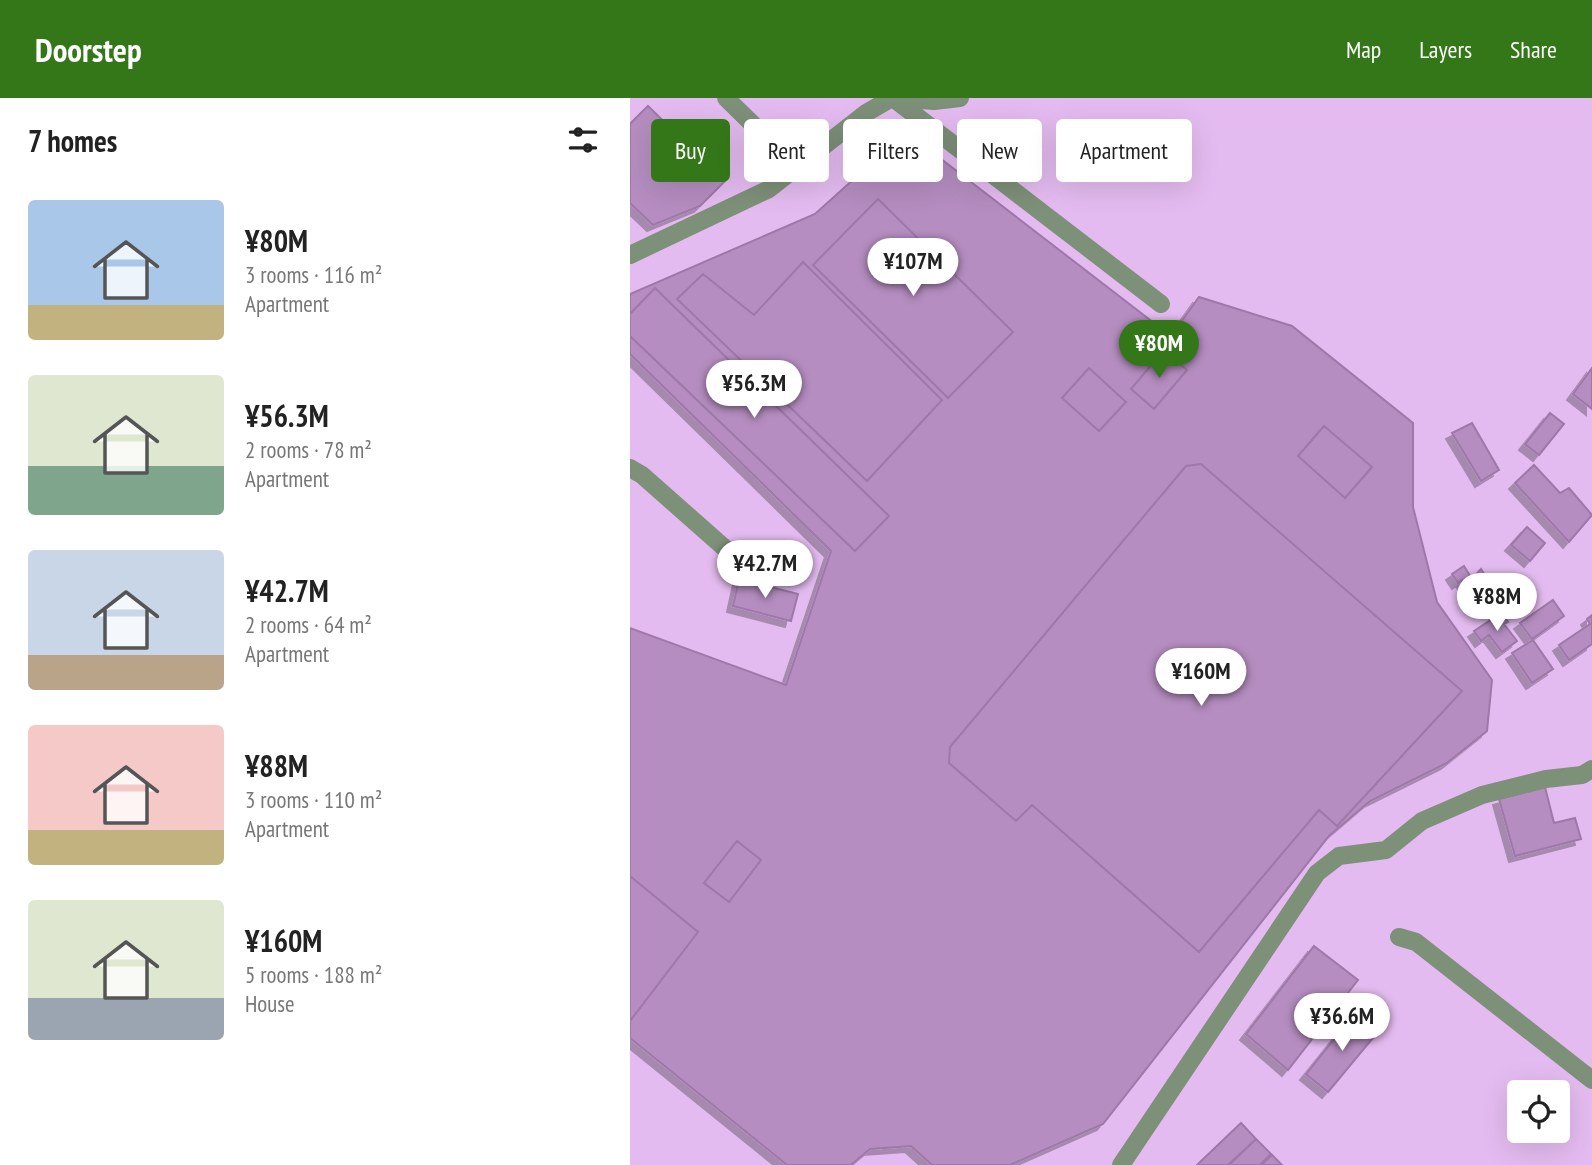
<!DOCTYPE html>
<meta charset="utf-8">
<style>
body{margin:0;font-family:"PT Sans Narrow",sans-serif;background:#f2f2f2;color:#222;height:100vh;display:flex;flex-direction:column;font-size:26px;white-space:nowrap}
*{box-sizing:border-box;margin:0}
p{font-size:23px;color:#767676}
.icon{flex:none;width:38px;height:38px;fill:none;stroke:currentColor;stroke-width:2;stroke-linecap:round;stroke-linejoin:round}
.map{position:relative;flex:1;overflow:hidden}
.panel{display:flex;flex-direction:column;background:#fff;width:630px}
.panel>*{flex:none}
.hud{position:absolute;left:21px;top:21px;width:665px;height:63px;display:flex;gap:14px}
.fabs{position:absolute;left:877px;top:982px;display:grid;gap:14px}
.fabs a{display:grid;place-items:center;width:63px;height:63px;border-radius:7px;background:#fff;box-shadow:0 7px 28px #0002;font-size:35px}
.price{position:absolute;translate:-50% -60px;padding:0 16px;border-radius:24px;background:#fff;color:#222;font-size:23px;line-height:46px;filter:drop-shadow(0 2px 4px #0008)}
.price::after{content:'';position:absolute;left:50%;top:42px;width:21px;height:16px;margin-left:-10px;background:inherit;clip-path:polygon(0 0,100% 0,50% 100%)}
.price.current{background:#337718;color:#fff}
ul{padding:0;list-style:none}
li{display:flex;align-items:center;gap:21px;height:175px;padding:0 28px}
li span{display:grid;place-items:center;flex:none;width:196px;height:140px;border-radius:7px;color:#555}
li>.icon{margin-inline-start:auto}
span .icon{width:84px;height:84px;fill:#fffc;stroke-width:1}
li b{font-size:30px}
h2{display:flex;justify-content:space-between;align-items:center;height:84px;padding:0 28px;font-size:30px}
.chip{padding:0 24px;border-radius:7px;background:#fff;box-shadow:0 7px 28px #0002;font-size:24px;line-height:63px}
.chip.current{background:#337718;color:#fff}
header{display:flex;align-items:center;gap:42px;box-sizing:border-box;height:98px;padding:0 35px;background:#337718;color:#fff}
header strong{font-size:33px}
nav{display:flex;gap:38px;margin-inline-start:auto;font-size:24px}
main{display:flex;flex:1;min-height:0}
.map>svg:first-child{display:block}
.building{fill:#b58dc0;stroke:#9e78a9;stroke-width:2;filter:url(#shadow)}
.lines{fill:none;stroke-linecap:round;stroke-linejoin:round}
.minor{stroke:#7d9078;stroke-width:18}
</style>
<header>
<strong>Doorstep</strong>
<nav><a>Map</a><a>Layers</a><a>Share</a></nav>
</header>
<main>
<section class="panel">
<h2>7 homes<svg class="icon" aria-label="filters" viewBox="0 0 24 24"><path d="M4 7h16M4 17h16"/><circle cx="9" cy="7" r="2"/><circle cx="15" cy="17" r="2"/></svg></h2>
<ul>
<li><span style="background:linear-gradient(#a9c7e8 75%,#c2b280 0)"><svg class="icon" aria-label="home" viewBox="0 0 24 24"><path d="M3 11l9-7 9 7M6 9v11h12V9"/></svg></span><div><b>¥80M</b><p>3 rooms · 116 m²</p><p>Apartment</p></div></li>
<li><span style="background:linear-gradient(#dfe7d0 65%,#7fa58c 0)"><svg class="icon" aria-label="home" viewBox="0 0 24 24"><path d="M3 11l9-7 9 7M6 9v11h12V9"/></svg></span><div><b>¥56.3M</b><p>2 rooms · 78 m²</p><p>Apartment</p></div></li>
<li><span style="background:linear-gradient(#c9d6e8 75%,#b9a48a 0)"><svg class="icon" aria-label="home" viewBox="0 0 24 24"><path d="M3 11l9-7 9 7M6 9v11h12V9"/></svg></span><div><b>¥42.7M</b><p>2 rooms · 64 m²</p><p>Apartment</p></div></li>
<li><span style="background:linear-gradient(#f6c9c9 75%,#c2b280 0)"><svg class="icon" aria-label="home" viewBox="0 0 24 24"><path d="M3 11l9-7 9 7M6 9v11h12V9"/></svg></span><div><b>¥88M</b><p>3 rooms · 110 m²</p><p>Apartment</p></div></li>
<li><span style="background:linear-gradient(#dfe7d0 70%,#9aa5b1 0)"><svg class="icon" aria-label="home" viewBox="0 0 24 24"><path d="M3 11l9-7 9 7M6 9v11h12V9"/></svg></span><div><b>¥160M</b><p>5 rooms · 188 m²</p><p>House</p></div></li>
</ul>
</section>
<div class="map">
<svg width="962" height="1067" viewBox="0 0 962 1067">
<defs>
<filter id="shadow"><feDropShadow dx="-6" dy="6" stdDeviation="0" flood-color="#0004"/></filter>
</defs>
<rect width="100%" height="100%" fill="#e4bbf0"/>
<path class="building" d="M18,8L95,83L70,108L23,127L0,105V26Z
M391,32L411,49L393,71L372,54Z
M276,34L541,238L569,199L662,228L783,325V409L807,504L862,582L857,633L817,665L740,703L699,738L473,1026L380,1067H302L281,1048L240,1051L221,1067H157L0,940V530L156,587L201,453L0,256V196L185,116Z
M248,101L383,234L318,300L183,167Z
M173,164L312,302L237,383L47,201L73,176L124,217Z
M25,190L259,418L225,453L0,238V216Z
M534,252L557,272L524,311L501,291Z
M459,270L496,304L469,333L432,300Z
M962,270V311L943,296Z
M920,315L934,326L909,357L895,346Z
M842,325L869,372L851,383L822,335Z
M694,328L742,369L715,400L668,358Z
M571,366L832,593L707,728L689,712L569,854L402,707L386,723L319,665L320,649L556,368Z
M904,367L930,395L939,390L962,417L939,444L885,385Z
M897,429L915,445L900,463L881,447Z
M834,468L842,481L851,471L868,498L849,509L832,482L828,485L822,476Z
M109,481L168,496L161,523L103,508Z
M923,502L934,518L902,541L890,525Z
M871,515L878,524L874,526L887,543L872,554L859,537L851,543L844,533Z
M962,517V546L939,562L929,547L960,526L957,521Z
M903,542L923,571L902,585L882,555Z
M915,689L924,725L945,720L951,741L885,758L869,701Z
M107,743L131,762L99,804L74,785Z
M0,778L68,834L0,923Z
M684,848L728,882L658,972L616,936Z
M725,915L748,934L698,994L676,976Z
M611,1025L626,1041L598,1067H567Z
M626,1041L641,1056L630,1067H599Z
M642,1057L652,1067H631Z"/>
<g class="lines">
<path class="minor" d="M96,0L166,69
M263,0L531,206
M265,0L304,3L330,0
M0,157L139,91L236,15L262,0
M0,370L12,377L98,453
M769,839L786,844L962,982
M491,1067L687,775L709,758L756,752L792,723L852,697L916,681L952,677L962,671"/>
</g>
</svg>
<div class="fabs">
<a><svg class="icon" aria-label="locate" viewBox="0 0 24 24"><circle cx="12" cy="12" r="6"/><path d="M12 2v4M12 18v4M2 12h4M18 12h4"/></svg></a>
</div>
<b class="price" style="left:283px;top:200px">¥107M</b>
<b class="price current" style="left:529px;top:282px">¥80M</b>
<b class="price" style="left:124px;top:322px">¥56.3M</b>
<b class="price" style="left:135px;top:502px">¥42.7M</b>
<b class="price" style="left:867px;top:535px">¥88M</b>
<b class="price" style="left:571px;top:610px">¥160M</b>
<b class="price" style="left:712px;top:955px">¥36.6M</b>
<div class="hud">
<a class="chip current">Buy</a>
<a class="chip">Rent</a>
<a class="chip">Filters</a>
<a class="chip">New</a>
<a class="chip">Apartment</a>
</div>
</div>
</main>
